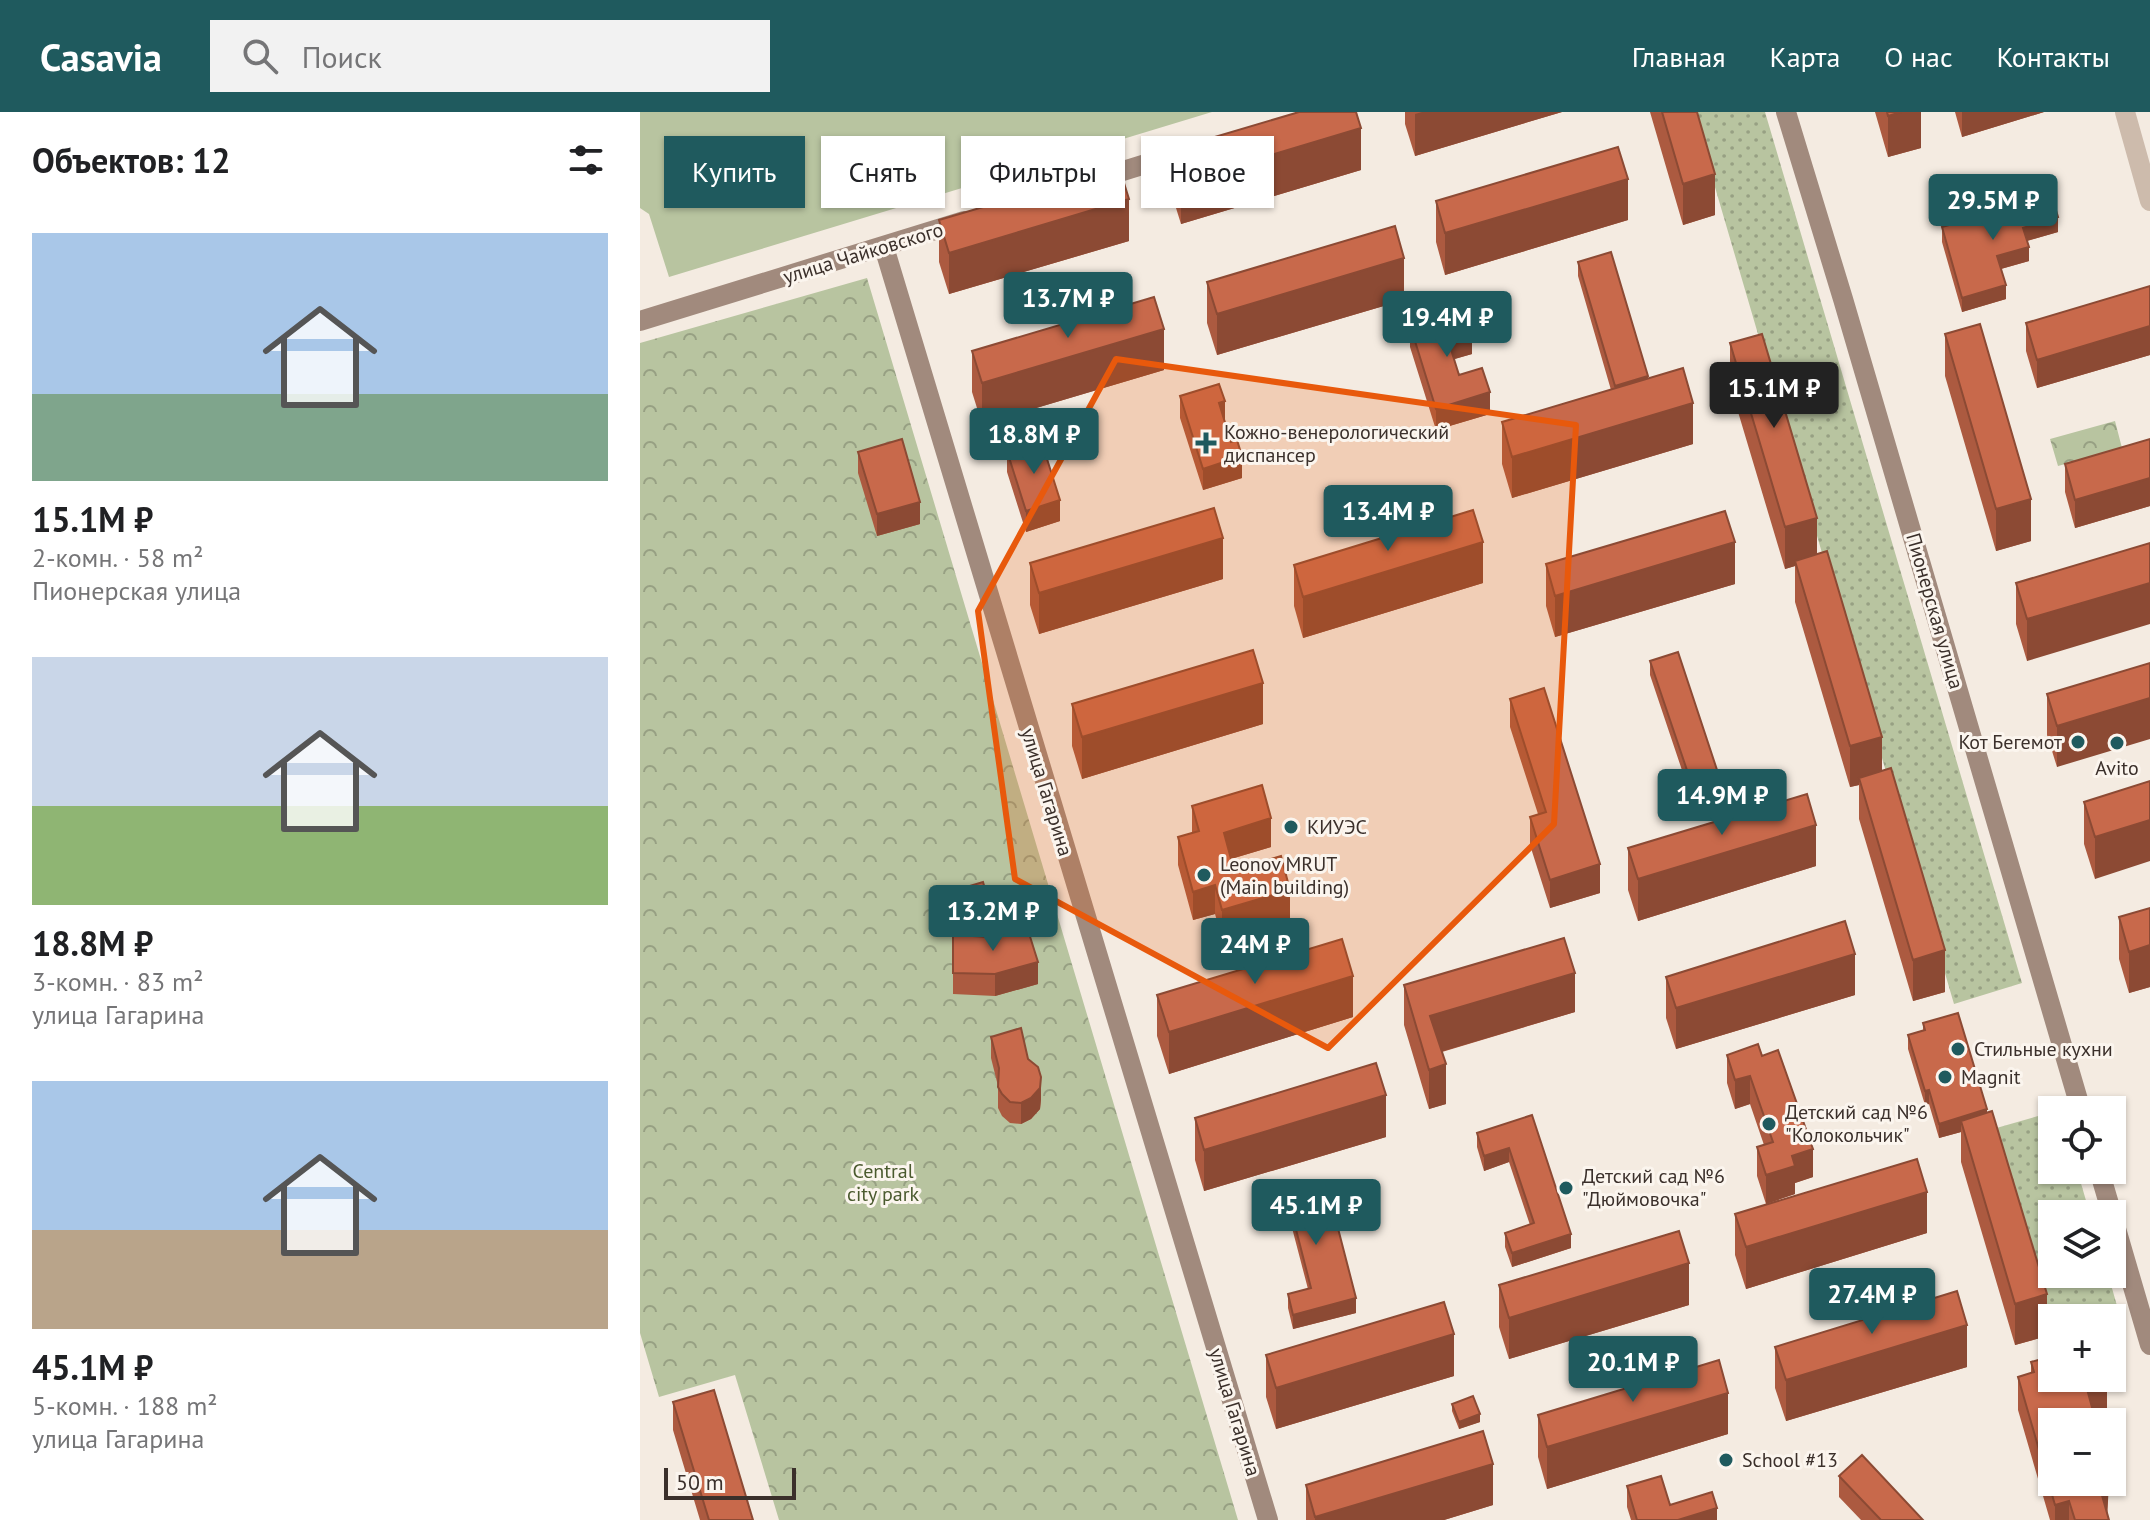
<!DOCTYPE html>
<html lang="ru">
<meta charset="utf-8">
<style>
body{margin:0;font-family:"PT Sans",sans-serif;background:#f2f2f2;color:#202124;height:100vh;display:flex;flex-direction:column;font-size:30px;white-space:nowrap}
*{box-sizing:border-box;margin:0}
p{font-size:26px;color:#757577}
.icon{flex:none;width:44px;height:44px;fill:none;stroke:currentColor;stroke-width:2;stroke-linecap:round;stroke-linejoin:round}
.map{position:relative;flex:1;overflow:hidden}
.drawer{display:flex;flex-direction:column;background:#fff;width:640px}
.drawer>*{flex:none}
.guide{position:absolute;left:24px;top:24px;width:760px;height:72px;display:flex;gap:16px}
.buttons{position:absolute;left:1398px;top:984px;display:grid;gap:16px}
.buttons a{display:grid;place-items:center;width:88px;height:88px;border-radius:0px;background:#fff;box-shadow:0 2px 6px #0004;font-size:40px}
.scale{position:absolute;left:24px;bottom:20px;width:132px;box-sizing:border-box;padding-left:8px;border:4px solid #3b302b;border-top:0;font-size:22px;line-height:28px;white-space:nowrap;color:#3b302b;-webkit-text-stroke:6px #fbf5ee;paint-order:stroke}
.price{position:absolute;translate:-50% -68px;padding:0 18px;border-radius:8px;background:#1f5a5e;color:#fff;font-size:26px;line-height:52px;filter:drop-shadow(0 2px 4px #0008)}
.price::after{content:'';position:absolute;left:50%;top:48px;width:24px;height:18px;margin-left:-12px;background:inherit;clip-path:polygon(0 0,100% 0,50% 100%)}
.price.on{background:#222;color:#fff}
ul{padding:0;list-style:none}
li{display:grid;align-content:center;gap:16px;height:424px;padding:0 32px}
li span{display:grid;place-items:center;height:248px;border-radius:0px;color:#555}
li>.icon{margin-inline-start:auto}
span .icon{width:144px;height:144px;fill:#fffc;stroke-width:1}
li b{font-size:34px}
h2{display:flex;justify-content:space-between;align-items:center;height:96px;padding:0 32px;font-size:34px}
.tag{padding:0 28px;border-radius:0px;background:#fff;box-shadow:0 2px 6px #0004;font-size:28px;line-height:72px}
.tag.on{background:#1f5a5e;color:#fff}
header{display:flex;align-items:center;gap:48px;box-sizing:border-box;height:112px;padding:0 40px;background:#1f5a5e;color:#fff}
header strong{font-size:38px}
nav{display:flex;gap:44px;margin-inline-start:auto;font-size:28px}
.search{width:560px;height:72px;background:#f2f2f2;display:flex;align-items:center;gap:20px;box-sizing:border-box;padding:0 28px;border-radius:0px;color:#757577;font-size:30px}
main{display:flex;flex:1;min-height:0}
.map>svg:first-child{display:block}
.grass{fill:url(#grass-dots)}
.park{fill:url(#park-crowns)}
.pitch{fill:#b8c4a0}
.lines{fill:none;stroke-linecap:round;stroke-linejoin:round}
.street{stroke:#cdbbac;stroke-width:20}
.secondary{stroke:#a18a7d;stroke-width:20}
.wall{fill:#ac5a40}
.shaded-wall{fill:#8c4a34}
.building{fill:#c8694b;stroke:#8c4a34;stroke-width:2}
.marked{fill:#e8590c;fill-opacity:0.2;stroke:#e8590c;stroke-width:6;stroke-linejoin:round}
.poi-dot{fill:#1f5a5e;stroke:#fbf5ee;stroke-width:3}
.labels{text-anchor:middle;stroke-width:6;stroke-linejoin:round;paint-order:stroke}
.street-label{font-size:20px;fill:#3b302b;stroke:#fbf5ee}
.poi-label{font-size:20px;fill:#3b302b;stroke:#fbf5ee;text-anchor:start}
.park-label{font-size:20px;fill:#4a5a2e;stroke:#fbf5ee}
</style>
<header>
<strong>Casavia</strong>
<div class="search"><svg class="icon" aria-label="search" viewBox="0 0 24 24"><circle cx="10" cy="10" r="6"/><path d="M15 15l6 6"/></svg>Поиск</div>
<nav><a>Главная</a><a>Карта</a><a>О нас</a><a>Контакты</a></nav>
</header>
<main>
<section class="drawer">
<h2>Объектов: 12<svg class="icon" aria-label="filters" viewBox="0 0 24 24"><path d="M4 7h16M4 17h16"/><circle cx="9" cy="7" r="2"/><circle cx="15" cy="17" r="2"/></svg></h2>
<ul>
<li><span style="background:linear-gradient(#a9c7e8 65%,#7fa58c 0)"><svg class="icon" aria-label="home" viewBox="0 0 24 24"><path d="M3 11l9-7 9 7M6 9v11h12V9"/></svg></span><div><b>15.1M ₽</b><p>2-комн. · 58 m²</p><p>Пионерская улица</p></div></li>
<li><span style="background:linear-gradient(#c9d6e8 60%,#8fb573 0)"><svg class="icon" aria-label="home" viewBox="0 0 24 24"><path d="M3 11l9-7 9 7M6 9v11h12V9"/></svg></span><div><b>18.8M ₽</b><p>3-комн. · 83 m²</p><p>улица Гагарина</p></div></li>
<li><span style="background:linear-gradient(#a9c7e8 60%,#b9a48a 0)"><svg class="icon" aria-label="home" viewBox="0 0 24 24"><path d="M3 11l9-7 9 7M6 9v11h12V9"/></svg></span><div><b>45.1M ₽</b><p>5-комн. · 188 m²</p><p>улица Гагарина</p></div></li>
</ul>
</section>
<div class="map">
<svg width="1510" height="1408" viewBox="0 0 1510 1408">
<defs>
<pattern id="grass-dots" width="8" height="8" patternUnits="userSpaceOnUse" patternTransform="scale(2)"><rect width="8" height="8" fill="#b8c4a0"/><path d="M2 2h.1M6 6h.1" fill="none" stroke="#97a083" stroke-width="1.8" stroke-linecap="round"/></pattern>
<pattern id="park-crowns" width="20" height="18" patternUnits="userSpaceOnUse" patternTransform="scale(2)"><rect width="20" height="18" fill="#b8c4a0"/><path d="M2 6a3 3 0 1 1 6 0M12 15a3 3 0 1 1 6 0" fill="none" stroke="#97a083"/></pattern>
</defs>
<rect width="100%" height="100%" fill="#f4ebe1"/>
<path class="grass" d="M1053,0H1125L1382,871L1314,892Z
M1412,1000V1058H1437L1450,1102H1412V1162H1468L1481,1208L1472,1211V1206H1412V1213L1353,1017Z"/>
<path class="park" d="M227,166L598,1408H139L95,1263L19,1285L0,1221V231Z
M1475,309L1482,336L1418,354L1410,327Z"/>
<path class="pitch" d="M0,0H572L29,165L9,102L0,96Z"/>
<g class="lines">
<path class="street" d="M1485,0L1510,89"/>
<path class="secondary" d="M1146,0L1203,187L1441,998
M454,68L557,36
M244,135L628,1408
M0,209L324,109
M1459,1058L1472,1102
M1472,1103L1510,1233"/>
</g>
<path class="wall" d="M765,0H922L775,44L765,12Z
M1010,0H1057L1075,103L1043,113Z
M1235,0H1281V36L1248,45Z
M1315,0H1404L1322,25Z
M531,38L721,58L541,112L531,80Z
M1376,88L1418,120L1387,129L1389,149L1361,157L1366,187L1322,200L1302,130V115L1376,93Z
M796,89L988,108L805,163L796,130Z
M299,108L489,129L309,182L299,150Z
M938,150L1008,267L1053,332L872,386L862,352V310L971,278L938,164Z
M567,170L764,188L577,243L567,211Z
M1510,174V243L1397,276L1386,239V211Z
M770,213L832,242L814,247L819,263L850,302L796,318L770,235Z
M1305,222L1391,429L1356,439L1305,264Z
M1090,231L1177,442L1242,659L1305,880L1273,889L1219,707V673L1210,675L1155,490V454L1145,457L1090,273Z
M332,239L524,258L342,312L332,280Z
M540,284L585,310L602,366L563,378L540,306Z
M1510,327V394L1435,416L1425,380V352Z
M367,339L420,409L386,420L367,360Z
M218,340L280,412L237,424L218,361Z
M1510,431L1387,549L1376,512V471Z
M390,451L583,467L399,522L390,493Z
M906,452L1095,472L915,525L906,494Z
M654,453L843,471L663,526L654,494Z
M1010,549L1080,682L1053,691L1010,563Z
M1510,551L1417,655L1407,623V582Z
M870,587L960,781L910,796L890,733V705L898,702L870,615Z
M432,592L623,612L442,667L432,634Z
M1510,669L1455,767L1444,732V690Z
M552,694L631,735L591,747L594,758L650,806L582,826L575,802L553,808L538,753V725L552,721Z
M988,736L1176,754L998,809L988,778Z
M300,783L351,811L308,824L300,797Z
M1510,796V875L1489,881L1479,847V805Z
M313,823L398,872L355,884L313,882Z
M1026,865L1215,883L1036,937L1026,906Z
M764,873L935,900L802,940L806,992L789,997L764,913Z
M517,883L713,905L529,962L517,924Z
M1283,911L1347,1001L1407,1224L1375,1233L1321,1050V1020L1299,1026L1289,992L1285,993L1268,937V923L1283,918Z
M351,925L388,947L401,987L400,997L391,1007L381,1012L370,1011L362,1004L358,996V974L351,946Z
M1118,932L1173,1065L1155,1071V1082L1126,1092L1117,1064V1035L1124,1033L1110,992L1095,997L1087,971V943Z
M892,1003L931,1136L872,1155L865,1135V1121L890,1113L869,1050L844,1059L837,1035V1021Z
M555,1006L746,1025L564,1079L555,1048Z
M686,1070L716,1201L653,1217L648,1196V1182L668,1177L651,1112L628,1118L624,1101V1086Z
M1095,1102L1287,1121L1106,1177L1095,1143Z
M859,1173L1049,1193L869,1247L859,1215Z
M1135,1235L1327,1255L1146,1309L1135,1276Z
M626,1243L814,1264L636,1317L626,1285Z
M1391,1250L1467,1305L1456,1308L1469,1370L1467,1400L1469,1408H1410L1378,1298V1265L1391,1261Z
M33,1290L113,1408H60L33,1318Z
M812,1292L840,1310L819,1317L812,1299Z
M898,1303L1088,1322L907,1377L898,1345Z
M1199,1364L1283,1408H1221L1199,1385Z
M666,1373L853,1393L804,1408H666Z
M987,1374L1030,1393L1077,1408H991L987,1395Z"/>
<path class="shaded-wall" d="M782,0H922L775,44V2Z
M1261,0H1281V36L1248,45V4Z
M1322,0H1404L1322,25Z
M721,16V58L541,112V70Z
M1075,62V103L1043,113V72Z
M988,67V108L805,163V121Z
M489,87V129L309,182V141Z
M1418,105V120L1383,130V116Z
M1389,135V149L1357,158V144Z
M764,146V188L577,243V202Z
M1366,173V187L1322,200V186Z
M1510,214V243L1397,276V248Z
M524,217V258L342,312V271Z
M832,220V242L808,249V228Z
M1008,264V279L975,288V274Z
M850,280V302L796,318V297Z
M585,289V311L579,291Z
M1053,291V332L872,386V345Z
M602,344V366L563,378V357Z
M1510,366V394L1435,416V388Z
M1391,387V429L1356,439V397Z
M420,388V409L386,420V399Z
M280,390V412L237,424V402Z
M1177,406V447L1155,449V454L1145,457V415Z
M583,426V467L399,522V481Z
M843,430V471L663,526V485Z
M1095,430V472L915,525V484Z
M1510,471V512L1387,549V507Z
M623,571V612L442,667V625Z
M1510,586V627L1417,655V614Z
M1242,625V666H1219V673L1210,675V634Z
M1080,667V682L1053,691V676Z
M631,706V735L584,749V721Z
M1510,708V749L1455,767V725Z
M1176,713V754L998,809V767Z
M960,752V781L910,796V768Z
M575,773V802L553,808V780Z
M650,778V806L582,826V798Z
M351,797V811L308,824V809Z
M1510,833V875L1489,881V840Z
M1305,838V880L1273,889V848Z
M1215,842V883L1036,937V896Z
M398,850V872L355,884V862Z
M935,861V900L790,943V904Z
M713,864V905L529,962V920Z
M806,952V992L789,997V958Z
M1110,964V992L1095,997V968Z
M401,965V987L400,997L391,1007L381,1012V991Z
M1289,978V992L1285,993V979Z
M746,983V1025L564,1079V1038Z
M1347,997V1012L1321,1009V1020L1299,1026V1012Z
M869,1036V1050L844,1059V1044Z
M1173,1037V1065L1155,1071V1082L1126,1092V1063L1152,1044Z
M1287,1080V1121L1106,1177V1135Z
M651,1098V1112L628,1118V1104Z
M931,1122V1136L872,1155V1141Z
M1049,1151V1193L869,1247V1206Z
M1407,1182V1224L1375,1233V1192Z
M716,1186V1201L653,1217V1203Z
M1327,1213V1255L1146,1309V1268Z
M814,1222V1264L636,1317V1276Z
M1467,1271V1305L1450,1310L1447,1277Z
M1088,1281V1322L907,1377V1335Z
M840,1302V1310L819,1317V1310Z
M853,1352V1393L804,1408H675V1405Z
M1460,1370H1469L1467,1408H1461Z
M1429,1389V1408H1415V1393Z
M1077,1396V1408H1038Z"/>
<path class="building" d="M659,0H716L721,16L541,70L531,38Z
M1022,0H1057L1075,62L1043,72Z
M1247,0H1261L1248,4Z
M978,35L988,67L805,121L796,89Z
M479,55L489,87L309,141L299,108Z
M1410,78L1418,105L1383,116L1389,135L1357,144L1366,173L1322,186L1302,115L1369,96L1377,93L1376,88Z
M755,114L764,146L577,202L567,170Z
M971,140L1008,264L975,274L938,150Z
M1510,174V214L1397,248L1386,211Z
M514,185L524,217L342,271L332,239Z
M824,196L832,220L808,228L819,263L842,256L850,280L796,297L770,213Z
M1340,212L1391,387L1356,397L1305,222Z
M1122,222L1177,406L1145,415L1090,231Z
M1043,256L1053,291L872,345L862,310Z
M579,272L585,289L579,291L591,330L597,328L602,344L563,357L540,284Z
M262,327L280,390L237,402L218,340Z
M1510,327V366L1435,388L1425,352Z
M401,328L420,388L386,399L367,339Z
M574,396L583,426L399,481L390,451Z
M833,398L843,430L663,485L654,453Z
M1085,399L1095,430L915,484L906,452Z
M1510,431V471L1387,507L1376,471Z
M1187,439L1242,625L1210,634L1155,449Z
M613,538L623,571L442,625L432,592Z
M1038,540L1080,667L1053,676L1010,549Z
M1510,551V586L1417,614L1407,582Z
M904,576L960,752L910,768L890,705L906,700L870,587Z
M1251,656L1305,838L1273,848L1219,666Z
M1510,669V708L1455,725L1444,690Z
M622,673L631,706L584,721L594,758L641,744L650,778L582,798L575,773L553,780L538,725L559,719L552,694Z
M1167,682L1176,713L998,767L988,736Z
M343,770L351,797L308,809L300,783Z
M1510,796V833L1489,840L1479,805Z
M1205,809L1215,842L1036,896L1026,865Z
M387,815L398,850L355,862L313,861V823L351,825Z
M924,826L935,861L790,904L806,952L789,958L764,873Z
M702,827L713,864L529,920L517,883Z
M1318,901L1347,997L1299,1012L1289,978L1285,979L1268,923L1285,918L1283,911Z
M381,916L388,947L398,955L401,965L400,976L391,986L381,991L370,990L362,982L358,975L359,956L351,925Z
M1118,932L1122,944L1138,938L1173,1037L1152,1044L1155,1054L1126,1063L1117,1035L1133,1030L1110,964L1095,968L1087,943Z
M736,951L746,983L564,1038L555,1006Z
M1352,999L1407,1182L1375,1192L1321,1009Z
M892,1003L931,1122L872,1141L865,1121L894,1111L869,1036L844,1044L837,1021Z
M1277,1047L1287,1080L1106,1135L1095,1102Z
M686,1070L716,1186L653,1203L648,1182L671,1176L651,1098L628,1104L624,1086Z
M1039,1119L1049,1151L869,1206L859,1173Z
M1317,1179L1327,1213L1146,1268L1135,1235Z
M804,1190L814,1222L636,1276L626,1243Z
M1412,1244V1266H1465L1467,1271L1447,1277L1456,1310H1412V1370H1465L1467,1378L1461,1380L1469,1408H1435L1429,1389L1415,1393L1378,1265L1394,1260L1391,1250Z
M1079,1248L1088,1281L907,1335L898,1303Z
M74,1278L113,1408H69L33,1290Z
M833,1284L840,1302L819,1310L812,1292Z
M843,1319L853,1352L675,1405L666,1373Z
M1222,1343L1283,1408H1241L1199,1364Z
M1021,1364L1030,1393L1072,1380L1077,1396L1038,1408H997L987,1374Z"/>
<path class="marked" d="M476,247L936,313L914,712L688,936L375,767L338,499Z"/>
<g class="poi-dot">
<path d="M562 319h8v8h8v8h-8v8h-8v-8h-8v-8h8z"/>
<circle cx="1438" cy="630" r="8"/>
<circle cx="1477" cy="631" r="8"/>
<circle cx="651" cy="715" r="8"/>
<circle cx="564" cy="763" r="8"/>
<circle cx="1318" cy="937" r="8"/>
<circle cx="1305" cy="965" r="8"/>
<circle cx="1129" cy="1012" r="8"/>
<circle cx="926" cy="1076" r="8"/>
<circle cx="1086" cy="1348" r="8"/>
</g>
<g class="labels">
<g class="street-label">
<text transform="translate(223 141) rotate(-17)" y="7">улица Чайковского</text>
<text transform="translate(1295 499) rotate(74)" y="7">Пионерская улица</text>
<text transform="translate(407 680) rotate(73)" y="7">улица Гагарина</text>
<text transform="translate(595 1300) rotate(73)" y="7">улица Гагарина</text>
</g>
<g class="poi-label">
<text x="584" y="327">Кожно-венерологический<tspan x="584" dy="23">диспансер</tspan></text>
<text x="1422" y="637" text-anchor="end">Кот Бегемот</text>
<text x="1477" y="663" text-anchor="middle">Avito</text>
<text x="667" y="722">КИУЭС</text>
<text x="580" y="759">Leonov MRUT<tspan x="580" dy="23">(Main building)</tspan></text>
<text x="1334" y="944">Стильные кухни</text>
<text x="1321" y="972">Magnit</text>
<text x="1145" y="1007">Детский сад №6<tspan x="1145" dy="23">"Колокольчик"</tspan></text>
<text x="942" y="1071">Детский сад №6<tspan x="942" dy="23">"Дюймовочка"</tspan></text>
<text x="1102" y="1355">School #13</text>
</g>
<g class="park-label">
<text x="243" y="1066">Central<tspan x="243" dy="23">city park</tspan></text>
</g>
</g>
</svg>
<div class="buttons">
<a><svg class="icon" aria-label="locate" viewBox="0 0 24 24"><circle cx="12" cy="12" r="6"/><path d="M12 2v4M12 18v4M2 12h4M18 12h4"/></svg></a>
<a><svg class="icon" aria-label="layers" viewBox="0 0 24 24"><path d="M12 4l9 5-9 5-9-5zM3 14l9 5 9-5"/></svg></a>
<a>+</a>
<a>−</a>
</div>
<div class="scale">50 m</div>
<b class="price" style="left:1353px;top:130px">29.5M ₽</b>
<b class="price" style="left:428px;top:228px">13.7M ₽</b>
<b class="price" style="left:807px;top:247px">19.4M ₽</b>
<b class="price on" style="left:1134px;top:318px">15.1M ₽</b>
<b class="price" style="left:394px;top:364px">18.8M ₽</b>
<b class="price" style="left:748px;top:441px">13.4M ₽</b>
<b class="price" style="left:1082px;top:725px">14.9M ₽</b>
<b class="price" style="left:353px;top:841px">13.2M ₽</b>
<b class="price" style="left:615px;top:874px">24M ₽</b>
<b class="price" style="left:676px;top:1135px">45.1M ₽</b>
<b class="price" style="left:1232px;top:1224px">27.4M ₽</b>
<b class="price" style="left:993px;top:1292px">20.1M ₽</b>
<div class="guide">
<a class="tag on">Купить</a>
<a class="tag">Снять</a>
<a class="tag">Фильтры</a>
<a class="tag">Новое</a>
</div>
</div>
</main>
